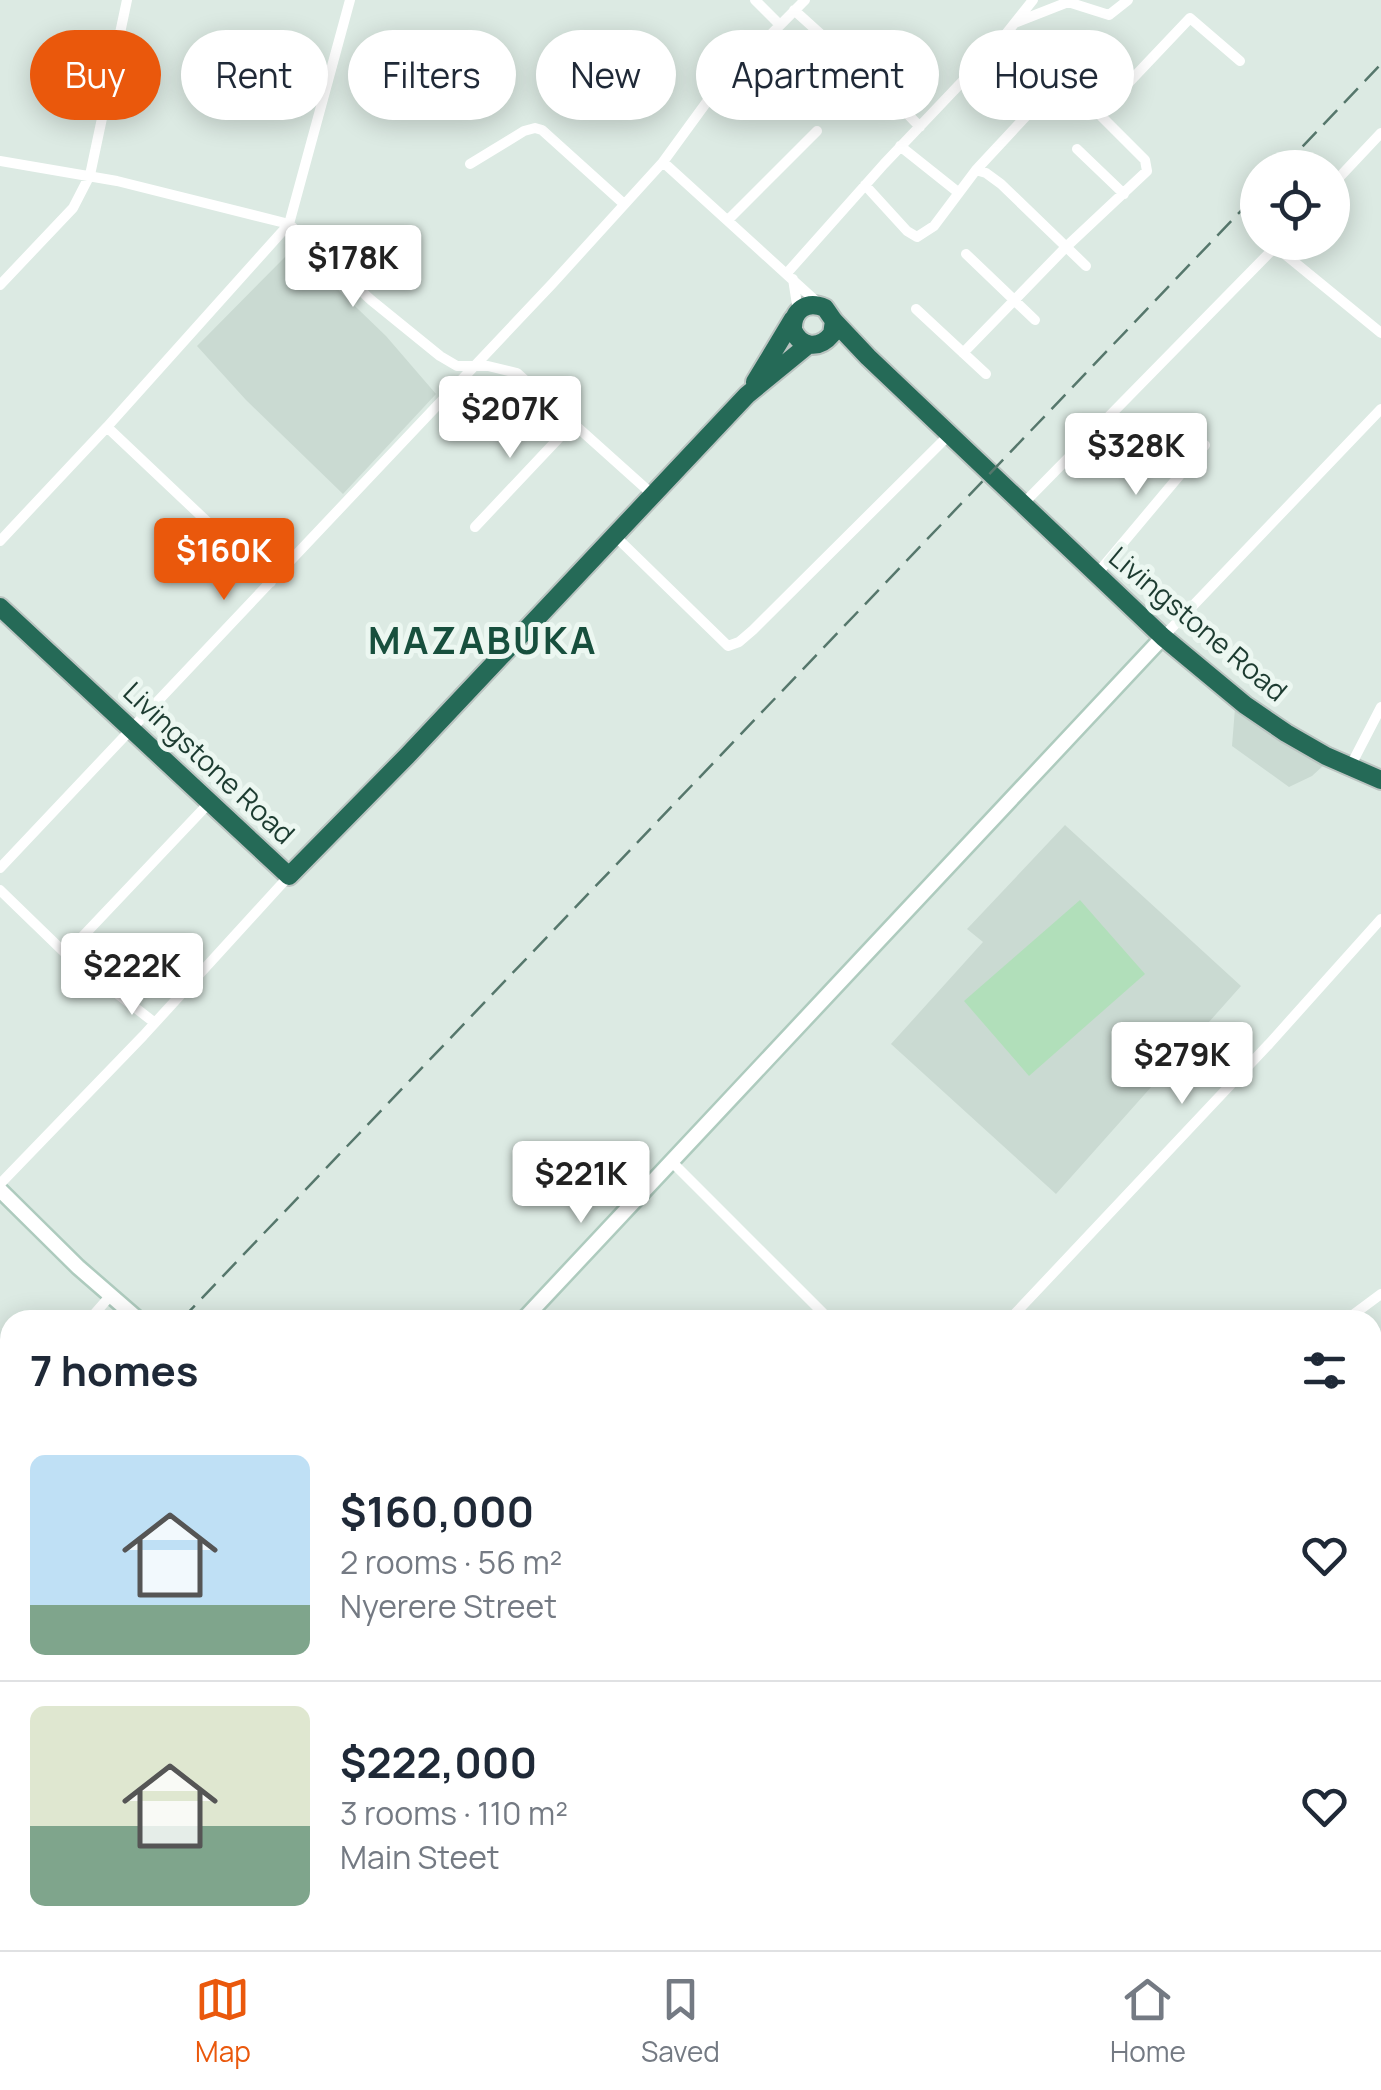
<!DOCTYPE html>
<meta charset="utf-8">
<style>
body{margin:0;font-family:Manrope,sans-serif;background:#f6f6f7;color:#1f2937;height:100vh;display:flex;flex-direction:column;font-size:38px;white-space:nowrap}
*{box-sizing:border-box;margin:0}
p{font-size:32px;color:#747a83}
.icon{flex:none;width:55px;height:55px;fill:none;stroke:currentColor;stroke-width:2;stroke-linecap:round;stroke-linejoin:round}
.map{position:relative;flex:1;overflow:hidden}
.sheet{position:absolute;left:0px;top:1310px;width:1382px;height:640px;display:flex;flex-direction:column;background:#fff;border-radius:30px 30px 0 0;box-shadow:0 5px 25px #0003}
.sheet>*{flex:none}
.hud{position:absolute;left:30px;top:30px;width:1322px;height:90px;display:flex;gap:20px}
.buttons{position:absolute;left:1240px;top:150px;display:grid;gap:20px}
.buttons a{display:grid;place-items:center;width:110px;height:110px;border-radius:50%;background:#fff;box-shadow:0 5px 25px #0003;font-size:50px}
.price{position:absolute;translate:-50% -85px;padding:0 22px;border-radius:10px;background:#fff;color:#222;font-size:32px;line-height:65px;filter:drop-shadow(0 2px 5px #0008)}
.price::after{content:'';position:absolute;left:50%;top:60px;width:30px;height:22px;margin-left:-15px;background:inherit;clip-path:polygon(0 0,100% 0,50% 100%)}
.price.current{background:#ea580c;color:#fff}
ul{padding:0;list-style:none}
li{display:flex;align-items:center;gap:30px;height:250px;padding:0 30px}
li+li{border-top:2px solid #e0e1e3}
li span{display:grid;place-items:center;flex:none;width:280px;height:200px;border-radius:15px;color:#555}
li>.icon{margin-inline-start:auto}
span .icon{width:120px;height:120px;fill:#fffc;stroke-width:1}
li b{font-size:42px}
h2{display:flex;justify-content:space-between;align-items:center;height:120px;padding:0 30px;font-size:42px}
.tag{padding:0 35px;border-radius:45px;background:#fff;box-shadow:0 5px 25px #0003;font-size:35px;line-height:90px}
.tag.current{background:#ea580c;color:#fff}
.menu{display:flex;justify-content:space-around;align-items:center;height:140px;border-top:2px solid #e0e1e3;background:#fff;font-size:28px;color:#747a83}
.menu a{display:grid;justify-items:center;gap:5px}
.menu .current{color:#ea580c}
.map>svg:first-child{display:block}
.built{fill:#cadad2}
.green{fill:#b1dfba}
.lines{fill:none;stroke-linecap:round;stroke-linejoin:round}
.secondary-casing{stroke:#aecbbe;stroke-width:19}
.highway-casing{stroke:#bbc4c1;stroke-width:22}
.street{stroke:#fff;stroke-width:10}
.secondary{stroke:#fff;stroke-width:14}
.highway{stroke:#256a57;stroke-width:18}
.rail{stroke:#56776c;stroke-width:2.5;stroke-dasharray:20 10;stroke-linecap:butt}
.labels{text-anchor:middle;stroke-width:10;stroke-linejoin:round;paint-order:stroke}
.street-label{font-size:28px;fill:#1c3b30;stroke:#ecf7f1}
.district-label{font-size:38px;font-weight:bold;letter-spacing:2.5px;fill:#174f3d;stroke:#ecf7f1}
</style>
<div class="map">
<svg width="1381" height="1950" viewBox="0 0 1381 1950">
<rect width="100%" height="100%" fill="#dceae3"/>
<path class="built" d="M287,255L303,256L386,336L436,394L343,494L246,400L197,346Z
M1235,708L1288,742L1325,764L1312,776L1289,787L1232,746Z
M1065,825L1241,986L1056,1194L891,1044L983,942L967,929Z"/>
<path class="green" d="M1080,900L1145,974L1029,1076L964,1001Z"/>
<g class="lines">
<g class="secondary-casing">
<path id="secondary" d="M0,1190L78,1267L139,1320
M523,1320L1163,637
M0,1878L10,1868"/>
</g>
<g class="highway-casing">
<path id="highway" d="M834,321L832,334C819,350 801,348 793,330C792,310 807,300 825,308L834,321L868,357L1163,637L1245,705L1286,733L1326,756L1381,780
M755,382L793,319
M0,607L289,876L407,756L747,395L808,345"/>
</g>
<path class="street" d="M350,0L289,224L371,300L440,356L457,366H488L517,373L653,495
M755,0L779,24
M794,10L898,104L920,127
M1017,22L1068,2L1109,15L1128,0
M900,146L959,193
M1077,149L1124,194
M0,161L117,181L289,224L107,427L0,541
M663,162L818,303
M470,164L524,131L535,128L542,130L624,204
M976,170L1043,98
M865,185L907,231L917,237L934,226L976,170L986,173L1001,184L1086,266
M1332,185L1381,133
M728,220L817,131
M1276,247L1381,333
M966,254L1035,320
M787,273L884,164L997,45L1033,0
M793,279L798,311
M0,285L73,208L90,175L127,0
M916,309L986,374
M963,353L1066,247L1147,171L1145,160L1097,112L1117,95L1190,18L1240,61
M107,427L271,582
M1023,504L1280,242
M475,527L574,422
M614,535L728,646L739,642L753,630L949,435
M1096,575L1205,445
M1163,637L1381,409
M1350,767L1381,707
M0,868L552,284L663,162L714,92L805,0
M0,890L66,954L210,802
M66,954L155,1023
M671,1161L830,1320
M0,1184L143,1036L289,876
M89,1320L111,1295
M1009,1320L1269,1044L1381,919
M1346,1320L1381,1294
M0,1420L10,1409
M1372,1455L1381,1464
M1372,1576L1381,1569
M1372,1738L1381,1749
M419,1940L424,1950"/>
<use href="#secondary" class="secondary"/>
<use href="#highway" class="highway"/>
<path class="rail" d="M1282,168L1381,64
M181,1320L1258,193
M0,1533L10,1522"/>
</g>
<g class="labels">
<g class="street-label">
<text transform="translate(1198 624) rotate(40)" y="10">Livingstone Road</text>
<text transform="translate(209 763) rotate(43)" y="10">Livingstone Road</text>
</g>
<g class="district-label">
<text x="483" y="654">MAZABUKA</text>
</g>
</g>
</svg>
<div class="buttons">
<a><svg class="icon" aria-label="locate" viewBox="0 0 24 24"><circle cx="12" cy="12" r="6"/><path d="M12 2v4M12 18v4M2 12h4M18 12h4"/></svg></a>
</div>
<b class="price" style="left:353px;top:310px">$178K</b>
<b class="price" style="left:510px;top:461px">$207K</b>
<b class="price" style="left:1136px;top:498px">$328K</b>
<b class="price current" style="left:224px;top:603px">$160K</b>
<b class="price" style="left:132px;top:1018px">$222K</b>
<b class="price" style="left:1182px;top:1107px">$279K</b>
<b class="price" style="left:581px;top:1226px">$221K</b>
<div class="hud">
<a class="tag current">Buy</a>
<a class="tag">Rent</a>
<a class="tag">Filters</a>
<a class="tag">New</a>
<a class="tag">Apartment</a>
<a class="tag">House</a>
</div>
<section class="sheet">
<h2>7 homes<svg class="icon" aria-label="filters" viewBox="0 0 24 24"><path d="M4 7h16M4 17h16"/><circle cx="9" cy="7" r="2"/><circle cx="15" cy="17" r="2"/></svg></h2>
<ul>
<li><span style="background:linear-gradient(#bfe0f5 75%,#7fa58c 0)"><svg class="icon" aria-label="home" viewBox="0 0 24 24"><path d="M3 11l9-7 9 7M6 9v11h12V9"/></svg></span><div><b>$160,000</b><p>2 rooms · 56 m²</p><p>Nyerere Street</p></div><svg class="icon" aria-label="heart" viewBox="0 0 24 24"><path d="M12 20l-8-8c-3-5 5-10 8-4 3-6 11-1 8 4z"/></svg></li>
<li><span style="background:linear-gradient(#dfe7d0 60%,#7fa58c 0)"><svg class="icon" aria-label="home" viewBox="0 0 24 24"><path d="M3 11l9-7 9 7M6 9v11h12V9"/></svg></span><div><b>$222,000</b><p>3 rooms · 110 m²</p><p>Main Steet</p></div><svg class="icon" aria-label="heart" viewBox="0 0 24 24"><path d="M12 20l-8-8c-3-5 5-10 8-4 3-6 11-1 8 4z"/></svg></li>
</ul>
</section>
</div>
<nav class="menu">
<a class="current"><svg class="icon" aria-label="map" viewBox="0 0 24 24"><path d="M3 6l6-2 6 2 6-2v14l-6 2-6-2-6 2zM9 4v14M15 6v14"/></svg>Map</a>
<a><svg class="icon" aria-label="saved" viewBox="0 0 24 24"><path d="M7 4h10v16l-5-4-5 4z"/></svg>Saved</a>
<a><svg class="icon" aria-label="home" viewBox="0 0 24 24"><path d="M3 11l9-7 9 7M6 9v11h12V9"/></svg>Home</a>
</nav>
